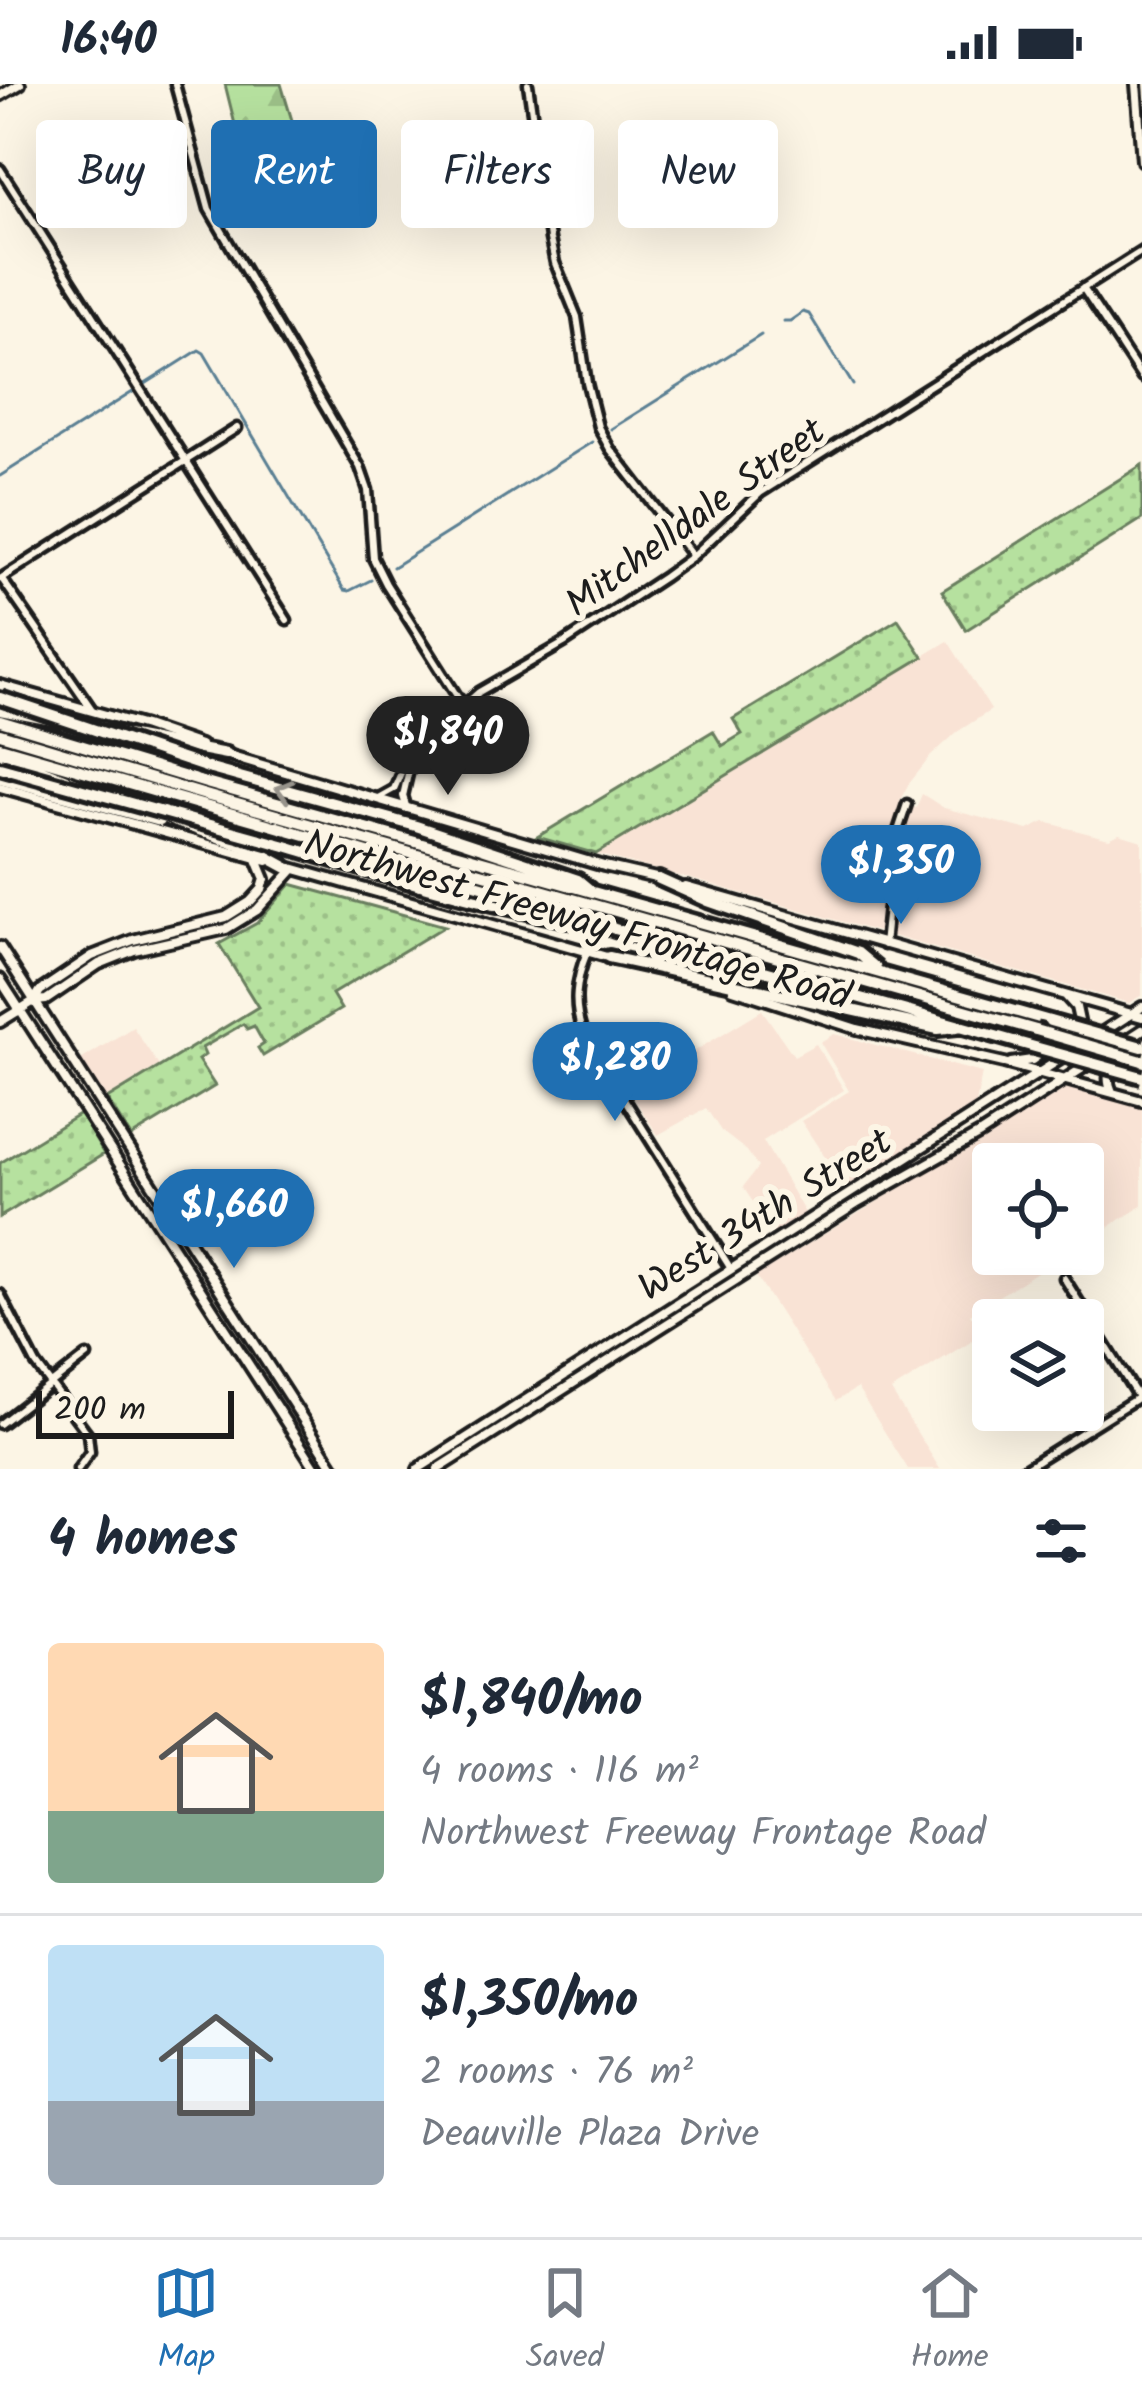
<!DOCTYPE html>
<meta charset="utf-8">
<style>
body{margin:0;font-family:Kalam,sans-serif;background:#f6f6f7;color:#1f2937;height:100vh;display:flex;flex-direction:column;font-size:45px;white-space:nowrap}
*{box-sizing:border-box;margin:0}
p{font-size:39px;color:#747a83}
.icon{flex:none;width:66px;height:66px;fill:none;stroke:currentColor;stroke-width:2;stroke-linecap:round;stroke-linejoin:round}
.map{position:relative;height:1385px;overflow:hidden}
.side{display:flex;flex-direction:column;background:#fff;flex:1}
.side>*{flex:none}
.banner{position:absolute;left:36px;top:36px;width:1071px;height:108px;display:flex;gap:24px}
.controls{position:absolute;left:972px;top:1059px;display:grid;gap:24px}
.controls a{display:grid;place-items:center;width:132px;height:132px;border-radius:12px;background:#fff;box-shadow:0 12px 48px #0002;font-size:60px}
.scale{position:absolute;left:36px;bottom:30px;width:198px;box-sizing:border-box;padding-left:12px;border:6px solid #1c1c1c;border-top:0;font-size:33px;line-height:42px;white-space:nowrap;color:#1c1c1c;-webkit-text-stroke:9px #fcf5e5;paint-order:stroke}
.price{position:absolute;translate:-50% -102px;padding:0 27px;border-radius:42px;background:#1f6fb2;color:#fff;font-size:39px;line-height:78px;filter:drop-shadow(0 3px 6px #0008)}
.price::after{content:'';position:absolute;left:50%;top:72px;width:36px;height:27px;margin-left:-18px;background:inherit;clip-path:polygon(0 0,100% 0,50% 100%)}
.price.selected{background:#222;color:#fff}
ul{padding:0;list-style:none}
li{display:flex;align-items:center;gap:36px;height:300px;padding:0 48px}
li+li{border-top:3px solid #e0e1e3}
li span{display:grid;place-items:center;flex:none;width:336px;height:240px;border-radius:12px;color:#555}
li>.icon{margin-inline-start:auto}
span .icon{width:144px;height:144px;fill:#fffc;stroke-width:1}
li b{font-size:51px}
h2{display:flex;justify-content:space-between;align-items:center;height:144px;padding:0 48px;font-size:51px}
.pill{padding:0 42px;border-radius:12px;background:#fff;box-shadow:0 12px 48px #0002;font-size:42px;line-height:108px}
.pill.selected{background:#1f6fb2;color:#fff}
.status{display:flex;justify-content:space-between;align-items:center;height:84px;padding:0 60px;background:#fff;direction:ltr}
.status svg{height:33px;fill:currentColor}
.tabs{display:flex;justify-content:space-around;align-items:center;height:168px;border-top:3px solid #e0e1e3;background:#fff;font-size:33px;color:#747a83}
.tabs a{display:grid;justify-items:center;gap:6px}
.tabs .selected{color:#1f6fb2}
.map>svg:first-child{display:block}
.built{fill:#f9e3d5}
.grass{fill:url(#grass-dots);stroke:#697e5e;stroke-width:3}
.forest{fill:url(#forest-firs);stroke:#697e5e;stroke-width:3}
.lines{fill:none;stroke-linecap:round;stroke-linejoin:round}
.stream{stroke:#5a7f93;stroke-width:3}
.street-casing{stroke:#1c1c1c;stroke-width:15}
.secondary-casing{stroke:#1c1c1c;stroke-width:16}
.highway-casing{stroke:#1c1c1c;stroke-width:20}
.street{stroke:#fcf5e5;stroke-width:6}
.secondary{stroke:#fcf5e5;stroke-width:8}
.highway{stroke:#fcf5e5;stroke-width:10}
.highway-bridge-casing{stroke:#1c1c1c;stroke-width:20;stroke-linecap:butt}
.highway-bridge{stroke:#fcf5e5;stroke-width:10}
.oneway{stroke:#97938b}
.labels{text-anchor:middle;stroke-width:12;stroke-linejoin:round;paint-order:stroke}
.street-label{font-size:39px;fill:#1c1c1c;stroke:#fcf5e5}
</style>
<div class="status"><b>16:40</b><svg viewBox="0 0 49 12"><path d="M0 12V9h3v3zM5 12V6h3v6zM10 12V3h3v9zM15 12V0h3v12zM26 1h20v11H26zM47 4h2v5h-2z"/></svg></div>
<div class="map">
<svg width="1142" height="1385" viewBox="0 0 1142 1385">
<defs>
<pattern id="grass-dots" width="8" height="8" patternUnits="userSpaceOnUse" patternTransform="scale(3)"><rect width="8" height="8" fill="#b6e19f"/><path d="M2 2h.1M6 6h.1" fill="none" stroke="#9cc088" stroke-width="1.8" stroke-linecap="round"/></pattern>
<pattern id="forest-firs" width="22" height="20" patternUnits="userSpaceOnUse" patternTransform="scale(3)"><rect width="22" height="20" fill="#b6e19f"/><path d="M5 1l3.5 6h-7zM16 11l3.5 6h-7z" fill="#9cc088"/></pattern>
</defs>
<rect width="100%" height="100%" fill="#fcf5e5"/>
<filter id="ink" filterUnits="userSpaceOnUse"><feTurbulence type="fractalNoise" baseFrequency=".00833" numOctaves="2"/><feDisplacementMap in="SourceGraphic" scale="24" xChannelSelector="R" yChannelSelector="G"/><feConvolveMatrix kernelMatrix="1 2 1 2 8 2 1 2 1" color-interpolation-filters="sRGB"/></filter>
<g filter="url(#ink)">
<path class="built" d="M948,557L991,626L957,648L931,672L908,701L900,716L916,724L922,710L944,724L1028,746L1045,738L1109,755L1119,750L1142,757V911L1129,919L699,797L596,770Z
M762,926L794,972L816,960L844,1006L763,1057L805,1129L774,1150L743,1103L758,1083L747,1067L721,1047L706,1024L658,1051L629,1007Z
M133,943L159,982L106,1014L79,977Z
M834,950L982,989L976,1020L846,1105L801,1037L849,1007L820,958Z
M1064,1003L1142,1024V1122L1083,1159V1080H993V1170H1066L970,1230L982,1250L891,1307L940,1385H908L857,1304L836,1317L756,1192Z"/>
<path class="grass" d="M1142,381V435L966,546L942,507Z
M898,535L923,573L596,770L537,753L713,647L722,662L742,650L733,635Z
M291,800L445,842L332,910L341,925L263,972L258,964L264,960L254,942L247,945L243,940L202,964L205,971L198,976L215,1002L131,1053L107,1015L258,923L219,860L257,839Z
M80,1030L104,1070L0,1133V1079Z"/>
<path class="forest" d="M225,0H281L304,76L298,87L244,77Z"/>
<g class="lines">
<path class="stream" d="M783,237H790L803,228L809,230L853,301
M611,345L761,251
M0,392L199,266L204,269L344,506L349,507L371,496
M393,483L592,358"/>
<g class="street-casing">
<path id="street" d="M175,0L209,125L360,383L368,406L373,474L386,500L462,620
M528,0L550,155L555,179L577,233L587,299L598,343L610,365L693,472
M0,85L287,536
M1083,204L1142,294
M0,495L237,344
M2,495L93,627
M376,715L394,705L403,684L411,677L426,655L479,608L564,559L664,493L693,472L760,409L1142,167
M407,725L403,712L411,677
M884,861L895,756L907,720
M587,868C576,895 572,921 583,949L731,1185
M1064,1194L1138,1313
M0,1210L36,1280L88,1350L90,1368L78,1385
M0,1340L87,1272
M1024,1385L1142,1311"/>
</g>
<g class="secondary-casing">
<path id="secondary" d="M1136,0L1142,77
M0,12L20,0
M0,601L145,642L200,661
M225,670L604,782L660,795
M0,703L267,777
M281,781L614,875
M686,803L1142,933
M0,863L335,1385
M0,895L316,1385
M733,905L857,945L1004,979L1142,1017
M1066,912L1076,923L1079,937L1072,945
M35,917L46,916L99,880L134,866L226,845L257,826L294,785
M0,938L34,917L40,907L92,872L133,856L226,833L250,818L262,805L265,795L256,773
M1011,979L1032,976L1061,955
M1112,1008C1100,983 1122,969 1142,957
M418,1385L1142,923
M438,1385L856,1120L980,1050L1142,946"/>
</g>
<g class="highway-casing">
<path id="highway" d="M0,626L58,637
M0,637L206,699L1050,937
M111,648L226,670
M0,650L209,712L1036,946
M0,663L541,819L615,845L1017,958
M3,670L86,703
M211,685L416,742L578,796L590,806
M0,694L159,737
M154,730L255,766L286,783
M275,759C375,788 476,820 579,838
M659,795L708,817L858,869L876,884
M609,873L938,945L957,943"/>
</g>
<use href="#street" class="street"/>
<use href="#secondary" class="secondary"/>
<use href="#highway" class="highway"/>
<g class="highway-bridge-casing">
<path id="highway-bridge" d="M0,614L211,685
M0,683L275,759
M1050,937L1142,963
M1036,946L1142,977
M1017,958L1142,993"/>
</g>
<use href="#highway-bridge" class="highway-bridge"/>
</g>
<defs><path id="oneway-chevron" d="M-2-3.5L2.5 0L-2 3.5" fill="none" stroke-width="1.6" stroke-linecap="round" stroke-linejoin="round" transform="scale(3)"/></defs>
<use class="oneway" href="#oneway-chevron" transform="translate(284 706) rotate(-164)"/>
</g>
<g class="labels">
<g class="street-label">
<text transform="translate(694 432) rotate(-36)" y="14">Mitchelldale Street</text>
<text transform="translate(578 834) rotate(16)" y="14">Northwest Freeway Frontage Road</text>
<text transform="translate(764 1129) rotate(-32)" y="14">West 34th Street</text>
</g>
</g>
</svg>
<div class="controls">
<a><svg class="icon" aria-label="locate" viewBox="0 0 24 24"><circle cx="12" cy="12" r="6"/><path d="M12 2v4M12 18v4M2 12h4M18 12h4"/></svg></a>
<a><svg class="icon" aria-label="layers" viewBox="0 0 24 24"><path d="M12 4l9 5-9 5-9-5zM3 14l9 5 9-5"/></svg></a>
</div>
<div class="scale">200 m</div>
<b class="price selected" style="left:448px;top:714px">$1,840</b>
<b class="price" style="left:901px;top:843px">$1,350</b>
<b class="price" style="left:615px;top:1040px">$1,280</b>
<b class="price" style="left:234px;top:1187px">$1,660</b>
<div class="banner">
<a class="pill">Buy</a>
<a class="pill selected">Rent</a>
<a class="pill">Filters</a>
<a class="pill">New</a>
</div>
</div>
<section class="side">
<h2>4 homes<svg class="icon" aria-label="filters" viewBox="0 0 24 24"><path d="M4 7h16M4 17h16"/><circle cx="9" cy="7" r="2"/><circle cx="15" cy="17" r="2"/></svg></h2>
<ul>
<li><span style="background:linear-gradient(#ffd9b3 70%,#7fa58c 0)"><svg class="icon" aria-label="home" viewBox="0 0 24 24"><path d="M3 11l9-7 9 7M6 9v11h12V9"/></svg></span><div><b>$1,840/mo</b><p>4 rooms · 116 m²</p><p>Northwest Freeway Frontage Road</p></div></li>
<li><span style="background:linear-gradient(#bfe0f5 65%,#9aa5b1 0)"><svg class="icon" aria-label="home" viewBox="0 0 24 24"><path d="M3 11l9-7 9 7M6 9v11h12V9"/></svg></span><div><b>$1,350/mo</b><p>2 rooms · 76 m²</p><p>Deauville Plaza Drive</p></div></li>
</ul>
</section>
<nav class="tabs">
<a class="selected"><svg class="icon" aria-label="map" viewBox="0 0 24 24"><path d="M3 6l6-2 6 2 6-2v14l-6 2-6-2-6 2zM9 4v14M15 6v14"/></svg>Map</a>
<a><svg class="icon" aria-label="saved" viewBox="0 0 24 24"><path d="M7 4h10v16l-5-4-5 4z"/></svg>Saved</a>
<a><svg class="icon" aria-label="home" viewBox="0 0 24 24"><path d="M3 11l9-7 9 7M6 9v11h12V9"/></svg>Home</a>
</nav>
